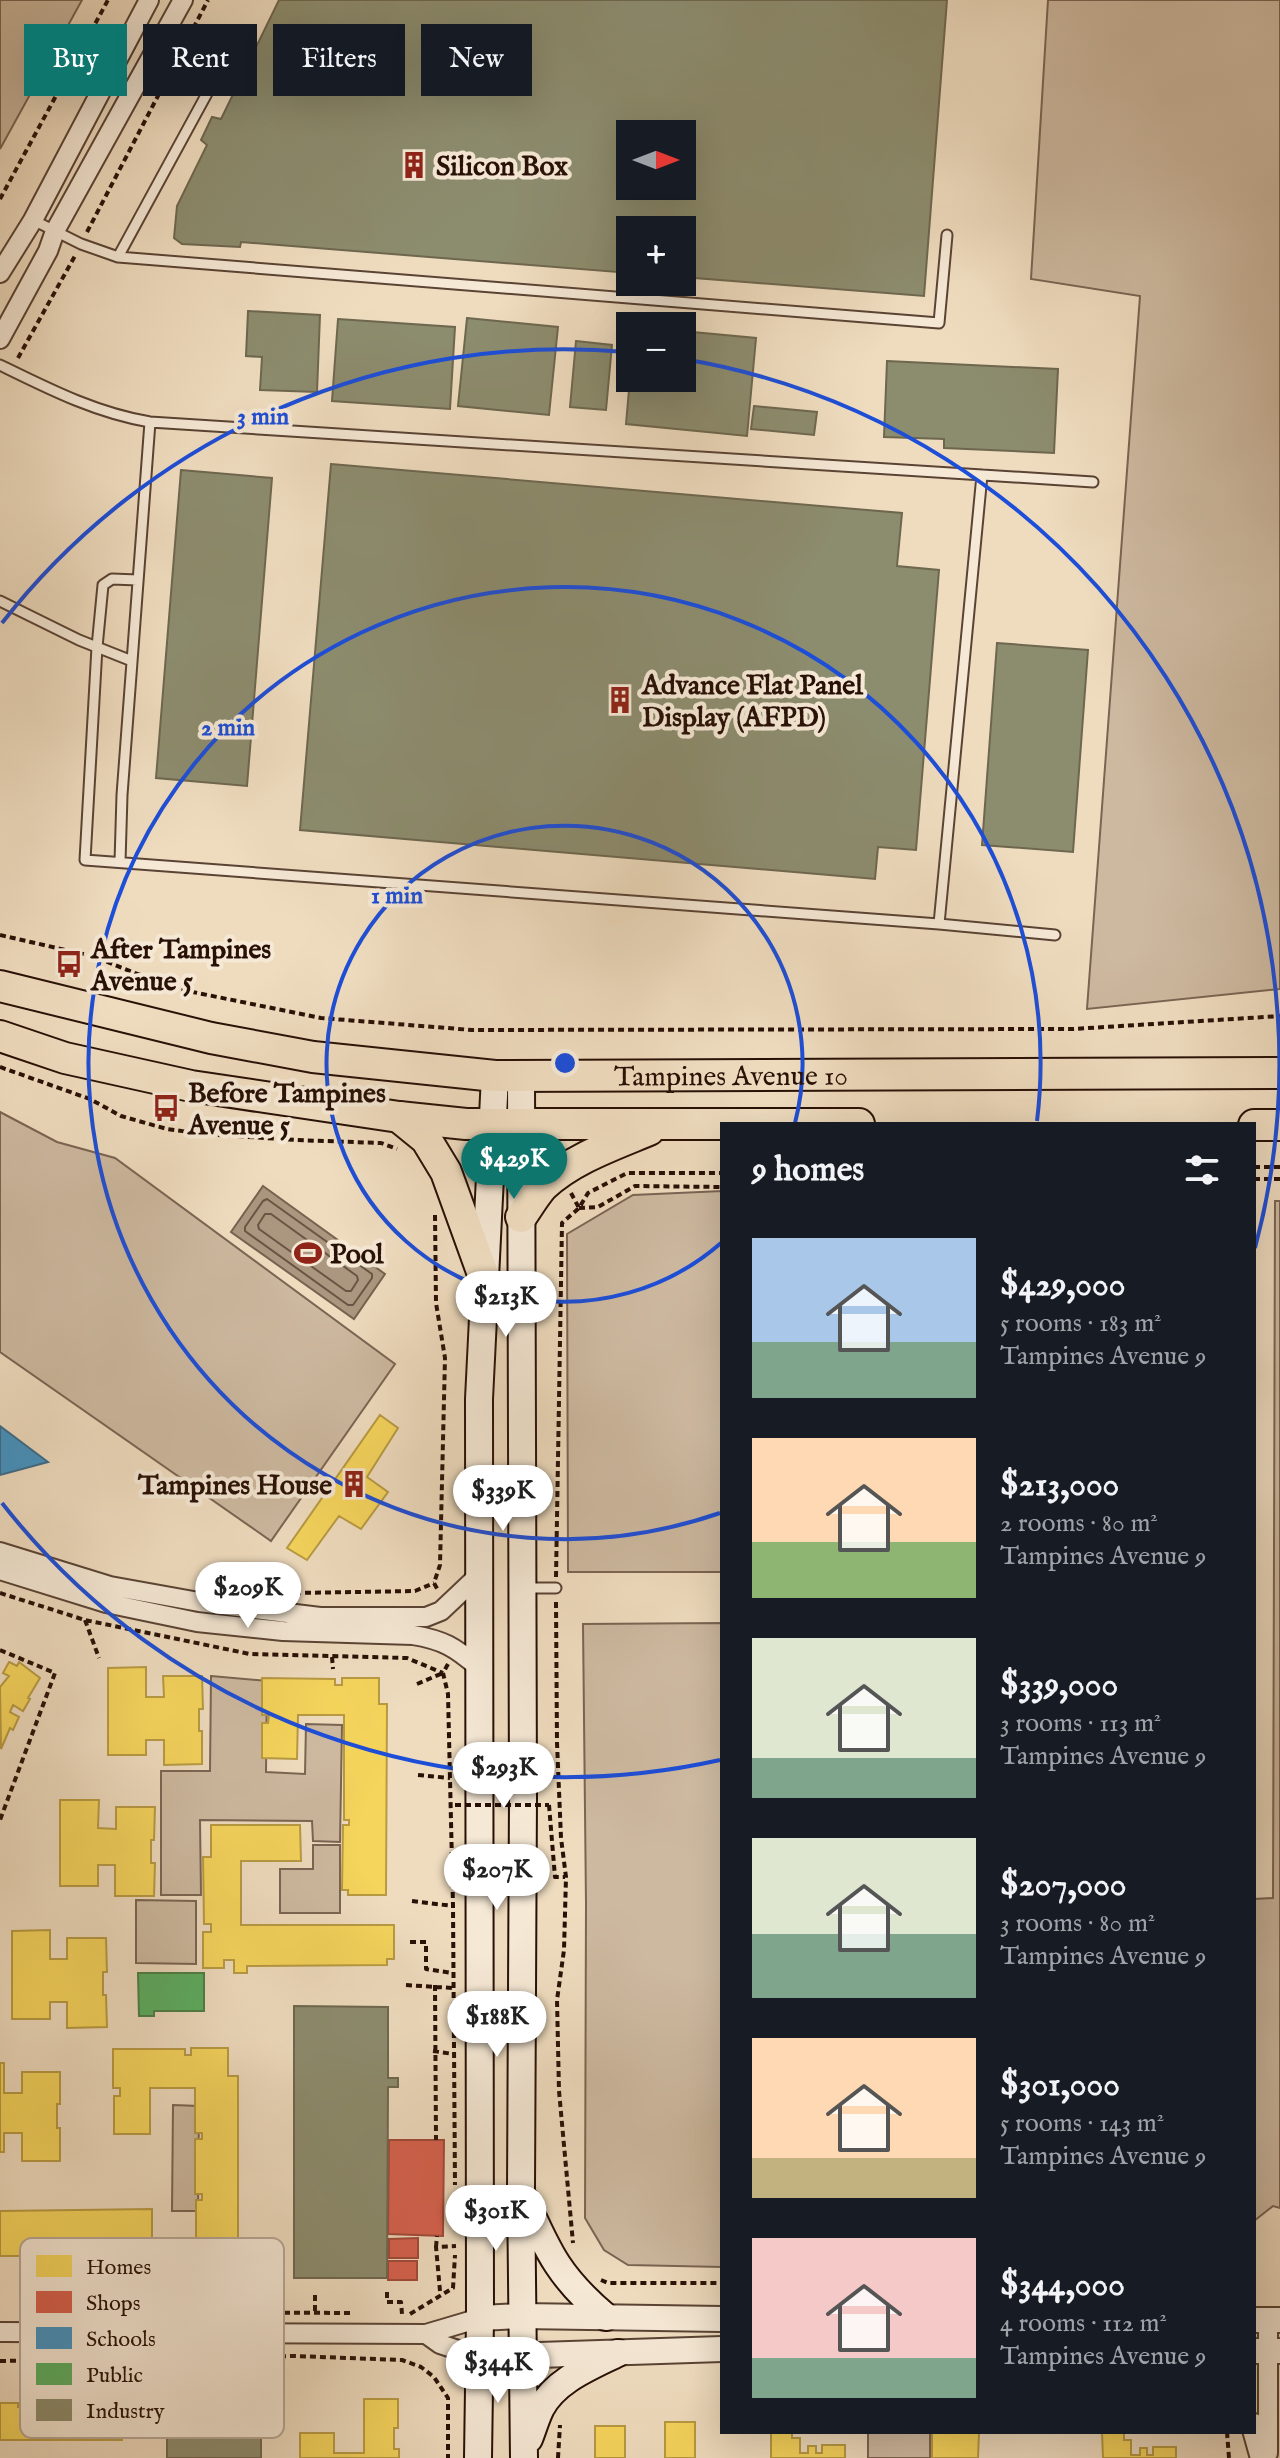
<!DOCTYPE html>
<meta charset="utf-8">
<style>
body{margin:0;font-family:"IM FELL English",serif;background:#20242c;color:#f1f3f6;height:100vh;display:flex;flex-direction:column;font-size:30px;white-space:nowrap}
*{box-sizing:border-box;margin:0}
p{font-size:26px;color:#9ea1a6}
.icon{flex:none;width:44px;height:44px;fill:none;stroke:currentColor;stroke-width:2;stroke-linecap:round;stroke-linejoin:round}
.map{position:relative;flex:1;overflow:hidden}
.panel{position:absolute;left:720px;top:1122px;width:536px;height:1312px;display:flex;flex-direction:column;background:#171b24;border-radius:0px;box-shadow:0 8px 32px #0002}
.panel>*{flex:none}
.guide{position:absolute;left:24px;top:24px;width:576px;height:72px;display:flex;gap:16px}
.needle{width:52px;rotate:90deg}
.tools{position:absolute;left:616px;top:120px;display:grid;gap:16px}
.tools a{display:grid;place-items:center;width:80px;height:80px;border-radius:0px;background:#171b24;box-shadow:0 8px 32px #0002;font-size:40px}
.price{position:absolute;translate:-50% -68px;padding:0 18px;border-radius:28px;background:#fff;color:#222;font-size:26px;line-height:52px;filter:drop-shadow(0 2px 4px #0008)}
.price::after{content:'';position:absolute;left:50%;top:48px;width:24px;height:18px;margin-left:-12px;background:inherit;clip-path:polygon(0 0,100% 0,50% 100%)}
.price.active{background:#0f766e;color:#fff}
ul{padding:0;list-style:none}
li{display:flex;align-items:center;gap:24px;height:200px;padding:0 32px}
li span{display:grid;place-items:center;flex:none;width:224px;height:160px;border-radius:0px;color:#555}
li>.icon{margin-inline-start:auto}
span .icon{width:96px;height:96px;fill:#fffc;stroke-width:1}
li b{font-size:34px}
h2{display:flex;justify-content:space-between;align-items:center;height:96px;padding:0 32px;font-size:34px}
.tag{padding:0 28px;border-radius:0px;background:#171b24;box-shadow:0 8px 32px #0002;font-size:28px;line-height:72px}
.tag.active{background:#0f766e;color:#fff}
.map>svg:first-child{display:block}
.green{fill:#cdb9a0;stroke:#7a6453;stroke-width:2}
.water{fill:#ab9780;stroke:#77614f;stroke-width:2}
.homes{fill:#f6d55c;stroke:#b89a42;stroke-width:2}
.shops{fill:#d6604d;stroke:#a24838;stroke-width:2}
.schools{fill:#4393c3;stroke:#3b6c8a;stroke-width:2}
.public{fill:#5aae61;stroke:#4b7f46;stroke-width:2}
.industry{fill:#8c8c6e;stroke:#6e674f;stroke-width:2;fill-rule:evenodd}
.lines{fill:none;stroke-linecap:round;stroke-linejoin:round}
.shore{stroke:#6a5443;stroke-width:2}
.service-casing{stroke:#5a4334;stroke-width:13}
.minor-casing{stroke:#5a4334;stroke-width:22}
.tertiary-casing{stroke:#5a4334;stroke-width:28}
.secondary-casing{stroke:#281006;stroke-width:30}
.primary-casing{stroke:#281006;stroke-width:34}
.path{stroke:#281006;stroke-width:4;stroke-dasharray:6 4;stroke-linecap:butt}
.service{stroke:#f5e8d5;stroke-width:9}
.minor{stroke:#f5e8d5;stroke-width:18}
.tertiary{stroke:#f5e8d5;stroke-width:24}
.secondary{stroke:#f5e8d5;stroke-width:26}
.primary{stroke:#efdcbf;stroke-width:30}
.path-bridge{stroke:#281006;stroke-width:4;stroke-dasharray:6 4;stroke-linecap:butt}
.ring{fill:none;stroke:#1d4ed8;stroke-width:4}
.labels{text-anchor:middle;stroke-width:8;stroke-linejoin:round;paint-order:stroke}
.poi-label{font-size:28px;font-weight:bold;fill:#281006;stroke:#f5e8d5;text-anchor:start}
.street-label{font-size:28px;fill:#281006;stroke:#f5e8d5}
.key{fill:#f5e8d5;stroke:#b8a797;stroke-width:2}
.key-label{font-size:22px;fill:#281006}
.centre{fill:#1d4ed8;stroke:#f5e8d5;stroke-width:4}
.ring-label{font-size:24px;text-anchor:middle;font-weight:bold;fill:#1d4ed8;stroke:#f5e8d5;stroke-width:8;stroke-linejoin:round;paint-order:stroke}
</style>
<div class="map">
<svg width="1280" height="2458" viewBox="0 0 1280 2458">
<rect width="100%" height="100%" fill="#efdcbf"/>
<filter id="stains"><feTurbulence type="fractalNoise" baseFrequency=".0025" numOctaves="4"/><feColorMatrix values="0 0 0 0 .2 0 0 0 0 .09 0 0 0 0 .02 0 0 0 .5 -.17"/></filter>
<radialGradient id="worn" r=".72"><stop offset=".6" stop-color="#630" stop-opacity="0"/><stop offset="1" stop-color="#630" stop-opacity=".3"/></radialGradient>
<path class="green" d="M0,0H82L0,149Z
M1048,0H1280V989L1087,1009L1140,296L1031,279Z
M0,1112L57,1142L115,1158L395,1364L271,1541L0,1352Z
M722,1191V1572H568L567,1234L633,1195Z
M1275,1201H1280V2208L1273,2206L1254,2221V1899L1273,1898Z
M722,1623V2267L628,2265L604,2250L585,2218L586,1904L583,1624Z
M211,1676L267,1681L266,1772L305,1774L306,1724L342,1725L340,1842L313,1841L312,1821L200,1820L201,1895H161V1771H210Z
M313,1845H340V1913H280V1869H313Z
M136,1900L196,1901V1964L136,1963Z
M173,2105L199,2106L198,2211H172Z
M868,2432H930V2458H868Z"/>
<path class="water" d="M263,1186L385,1274L354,1319L231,1232Z"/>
<path class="homes" d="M380,1415L398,1428L367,1477L388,1492L361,1529L339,1516L307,1560L287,1548Z
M9,1662L17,1666L19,1662L40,1678L28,1698L30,1699L23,1711L13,1705L10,1712L19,1717L13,1730L10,1728L1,1749L0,1687L9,1676L3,1673Z
M146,1667V1697H164L163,1676H202L203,1709H199V1731H202V1764L164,1765V1740H146V1755H108V1668Z
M262,1678L335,1679V1685H342V1678H379V1704H387L386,1895H348V1890H342L343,1825H349V1820H344V1715H298L297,1759L262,1758V1723H268L269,1715H262Z
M60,1800H99L98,1828L116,1829V1807H155L154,1840H151V1863H155L154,1896H115V1865H98V1886H60Z
M211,1825H300L301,1861H241V1925H394V1959H387V1965L247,1966V1973H234V1960H224V1968H203V1932H211V1924H204L203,1857H211Z
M50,1930V1959H67V1938H106L107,1972H103V1995H106L107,2027L67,2028V2002H50V2019H12V1931Z
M191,2048H228V2076H238V2269H202V2265H196V2200H202V2194H195V2139H202V2133H195V2088H150V2134H114V2096H120V2088H113V2049H185V2055H191Z
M0,2063H4V2093H22V2072H60V2104H57V2128H60V2161H22V2133H4V2152H0Z
M152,2209V2246H145L146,2254H92L91,2246H76V2260L63,2261V2256H0V2211Z
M103,2399H117V2406H122V2440H0V2403H18V2407H28V2401H78V2406H82V2404Z
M364,2399H398V2428H394V2449H399V2458H300V2433H334V2453H364Z
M665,2422H695V2458H665Z
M595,2426H625V2458H595Z
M771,2432H792V2438H800V2453H808V2446H816V2453H822V2445H845V2458H771Z
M932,2432H979L978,2458H932Z
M1102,2432H1124V2440H1131V2455H1140V2448H1147V2455H1153V2447H1176V2458H1103Z"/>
<path class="shops" d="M389,2140H444L443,2236L388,2234Z
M418,2238V2258H389V2239Z
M388,2261H417V2280H388Z"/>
<path class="schools" d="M0,1426L48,1462L0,1475Z"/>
<path class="public" d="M138,1973H204V2011H154V2016H139Z"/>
<path class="industry" d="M279,0H947L924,296L682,277V230H630V273L241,242L240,247L182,244L174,238L177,206L207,145L201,140L212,117L221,119ZM630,134H682V186H630Z
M248,311L320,315L317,392L260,390L262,357L246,356Z
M467,318L558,327L549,415L458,406Z
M338,319L455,327L450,409L332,401Z
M682,331L756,338L747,436L626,424L630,378H682Z
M576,341L612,345L606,410L570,407Z
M887,361L1058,369L1054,453L944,448V439L884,437Z
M754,406L817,412L814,435L751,429Z
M331,464L902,513L897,566L939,570L916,850L878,847L875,879L300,830Z
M181,470L272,478L247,786L156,778Z
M997,643L1088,650L1073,852L982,845Z
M294,2006L388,2007V2078H398V2087H388L387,2278H294Z
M167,2375H261V2458H167Z"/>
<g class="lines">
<path class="shore" d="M267,1199L372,1274V1278L353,1305H348L245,1231V1227L263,1201Z
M265,1214H271L357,1276L358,1280L351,1291H346L259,1229L258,1225Z"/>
<g class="service-casing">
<path id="service" d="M33,220L81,244L118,257L939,323L947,235
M118,257L241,31
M0,365C49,389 96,413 150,422L1093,482
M138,580L112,579L103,585L97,647L85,860L939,924L1055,935
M0,601L79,640L132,661
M120,862L122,795L150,422
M939,924L982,475
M526,1588H556"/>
</g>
<g class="minor-casing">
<path id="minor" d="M0,273L33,220L149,0
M0,339L48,251L55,231L183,0
M0,1552L110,1586L199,1602L320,1617H426L441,1611L478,1576
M0,1570L106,1603L197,1622L283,1631L413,1635C443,1640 455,1647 478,1667
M0,2332L426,2334L480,2318
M426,2334L440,2344L479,2357
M1268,2453V2320"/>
</g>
<g class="tertiary-casing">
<path id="tertiary" d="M480,2318L522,2316L722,2319
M1254,2320H1280
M1254,2351H1280
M479,2357L722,2349
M1254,2426L1263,2458"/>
</g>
<g class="secondary-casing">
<path id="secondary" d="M521,1076L523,1796L521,2189L524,2458
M525,2200C549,2254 560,2278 606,2317
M529,2439C533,2429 536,2418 541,2408C556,2380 590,2367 618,2353
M478,2458L480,2318L479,1399L495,1076"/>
</g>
<g class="primary-casing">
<g id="primary">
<path id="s1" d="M0,986L211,1038L313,1057L495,1076L1280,1073"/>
<path d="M0,1036L65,1058L191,1086L399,1117L466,1124H859"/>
<path d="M399,1117L426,1139L446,1172L484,1277"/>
<path d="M1254,1125H1280"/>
<path d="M521,1217C528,1207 535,1195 543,1186C572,1159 613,1145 649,1130"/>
</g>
</g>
<path class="path" d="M0,199L108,0
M87,232L208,0
M18,358L76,254
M0,935L92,956L173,988L321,1018L472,1030L1073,1029L1280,1016
M0,1067L90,1099L121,1116L167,1129L203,1134L296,1140L381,1143L397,1149
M1254,1167H1280
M1254,1179H1280
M571,1193L579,1208
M579,1208L598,1207L635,1186L722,1187
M435,1215L436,1303L445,1358L440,1565L434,1583L439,1592
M556,1577L562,1223L579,1208L588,1193L627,1173H722
M0,1593L85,1620L250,1654L407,1658L443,1673
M295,1593L415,1591L434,1583
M556,1602L557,1743L561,1838L566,1877L564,1950L557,2000L559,2091L573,2243
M85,1620L99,1658
M0,1650L55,1673L0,1820
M332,1657L333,1669
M448,1664L443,1673L448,1694L453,1906L455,2185
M417,1684L443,1673
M418,1775L450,1778
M549,1805L555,1877H565
M412,1901L453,1906
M410,1942H426V1969L452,1973
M406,1985L453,1988
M435,1985L436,2140
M433,2051L453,2054
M436,2247L437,2236
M601,2280L608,2283H722
M440,2291L436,2247L456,2246
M387,2292V2302H401L402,2314
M315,2295V2312
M172,2296V2312
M32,2312L33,2297
M154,2312L350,2313
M410,2314L453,2288L455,2255
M0,2361L295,2356L402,2360L421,2367L434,2377L448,2398V2458
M1227,2432L1229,2458
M558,2458L560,2425"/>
<use href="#service" class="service"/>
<use href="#minor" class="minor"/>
<use href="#tertiary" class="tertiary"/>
<use href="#secondary" class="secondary"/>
<use href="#primary" class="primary"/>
<path class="path-bridge" d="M455,1805H549"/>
</g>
<g class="ring">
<path d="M721 1243A238 238 0 1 1 795 1123"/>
<path d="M720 1513A476 476 0 1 1 1037 1121"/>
<path d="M720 1760A714 714 0 0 1 2 1503M2 623A714 714 0 0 1 627 352M683 359A714 714 0 0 1 1255 1248"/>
</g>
<defs>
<g id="building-bare" transform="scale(2.16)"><path d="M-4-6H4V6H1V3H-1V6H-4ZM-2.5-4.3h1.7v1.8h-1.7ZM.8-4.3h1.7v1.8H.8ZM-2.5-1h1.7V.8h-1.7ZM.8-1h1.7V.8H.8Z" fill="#8f2418" stroke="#f5e8d5" stroke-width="2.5" paint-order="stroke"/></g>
<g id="bus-bare" transform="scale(2.16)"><path d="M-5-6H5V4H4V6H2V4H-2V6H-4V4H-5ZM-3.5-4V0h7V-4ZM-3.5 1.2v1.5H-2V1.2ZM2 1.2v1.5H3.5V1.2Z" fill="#8f2418" stroke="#f5e8d5" stroke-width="2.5" paint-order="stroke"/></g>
<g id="stadium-bare" transform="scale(2.16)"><path d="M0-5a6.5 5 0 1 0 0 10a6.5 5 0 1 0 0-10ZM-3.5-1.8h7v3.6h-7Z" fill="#8f2418" stroke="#f5e8d5" stroke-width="2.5" paint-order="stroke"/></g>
</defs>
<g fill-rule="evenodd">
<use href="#building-bare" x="414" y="165"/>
<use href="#building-bare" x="620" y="700"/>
<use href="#bus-bare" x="69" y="964"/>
<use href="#bus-bare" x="166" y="1108"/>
<use href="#stadium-bare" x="308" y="1253"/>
<use href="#building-bare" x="354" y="1484"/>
</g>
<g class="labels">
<g class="poi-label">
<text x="436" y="175">Silicon Box</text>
<text x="642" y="694">Advance Flat Panel<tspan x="642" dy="32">Display (AFPD)</tspan></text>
<text x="91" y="958">After Tampines<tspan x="91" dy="32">Avenue 5</tspan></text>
<text x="188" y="1102">Before Tampines<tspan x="188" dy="32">Avenue 5</tspan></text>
<text x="330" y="1263">Pool</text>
<text x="332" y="1494" text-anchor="end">Tampines House</text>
</g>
<g class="street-label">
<text dy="10" stroke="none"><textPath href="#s1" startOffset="740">Tampines Avenue 10</textPath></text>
</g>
</g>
<rect x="20" y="2238" width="264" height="200" rx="12" class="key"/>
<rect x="36" y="2255" width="36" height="22" fill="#f6d55c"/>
<rect x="36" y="2291" width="36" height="22" fill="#d6604d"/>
<rect x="36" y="2327" width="36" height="22" fill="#4393c3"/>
<rect x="36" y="2363" width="36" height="22" fill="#5aae61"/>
<rect x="36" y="2399" width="36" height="22" fill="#8c8c6e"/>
<g class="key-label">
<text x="86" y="2274">Homes</text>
<text x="86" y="2310">Shops</text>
<text x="86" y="2346">Schools</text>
<text x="86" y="2382">Public</text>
<text x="86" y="2418">Industry</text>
</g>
<circle cx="565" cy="1063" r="12" class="centre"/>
<g class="ring-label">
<text x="263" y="424">3 min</text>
<text x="228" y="735">2 min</text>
<text x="397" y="903">1 min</text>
</g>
<rect width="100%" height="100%" filter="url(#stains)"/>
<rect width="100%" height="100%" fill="url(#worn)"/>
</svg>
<div class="tools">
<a><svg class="needle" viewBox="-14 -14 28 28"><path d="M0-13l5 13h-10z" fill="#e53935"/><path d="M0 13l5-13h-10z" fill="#9ea1a6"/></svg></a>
<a>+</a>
<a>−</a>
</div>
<b class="price active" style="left:514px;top:1201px">$429K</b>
<b class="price" style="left:506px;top:1339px">$213K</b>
<b class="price" style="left:503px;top:1533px">$339K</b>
<b class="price" style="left:248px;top:1630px">$209K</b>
<b class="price" style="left:504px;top:1810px">$293K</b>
<b class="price" style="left:497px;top:1912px">$207K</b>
<b class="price" style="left:497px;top:2059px">$188K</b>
<b class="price" style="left:496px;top:2253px">$301K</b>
<b class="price" style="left:498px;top:2405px">$344K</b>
<div class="guide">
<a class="tag active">Buy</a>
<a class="tag">Rent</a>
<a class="tag">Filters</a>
<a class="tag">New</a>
</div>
<section class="panel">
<h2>9 homes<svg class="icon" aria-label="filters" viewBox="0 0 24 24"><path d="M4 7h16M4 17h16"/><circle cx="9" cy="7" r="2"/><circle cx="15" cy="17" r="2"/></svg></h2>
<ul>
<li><span style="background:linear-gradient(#a9c7e8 65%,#7fa58c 0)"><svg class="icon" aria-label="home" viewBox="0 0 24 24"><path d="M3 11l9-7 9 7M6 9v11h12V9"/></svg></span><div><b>$429,000</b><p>5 rooms · 183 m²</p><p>Tampines Avenue 9</p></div></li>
<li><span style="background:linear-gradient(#ffd9b3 65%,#8fb573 0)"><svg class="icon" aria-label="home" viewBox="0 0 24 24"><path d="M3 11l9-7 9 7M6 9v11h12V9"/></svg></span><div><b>$213,000</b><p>2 rooms · 80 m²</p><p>Tampines Avenue 9</p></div></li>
<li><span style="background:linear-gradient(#dfe7d0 75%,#7fa58c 0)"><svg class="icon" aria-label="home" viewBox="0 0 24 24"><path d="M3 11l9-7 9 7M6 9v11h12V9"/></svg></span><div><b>$339,000</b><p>3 rooms · 113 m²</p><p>Tampines Avenue 9</p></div></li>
<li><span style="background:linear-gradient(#dfe7d0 60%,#7fa58c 0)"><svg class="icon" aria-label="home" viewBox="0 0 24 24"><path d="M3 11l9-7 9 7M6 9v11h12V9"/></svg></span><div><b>$207,000</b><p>3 rooms · 80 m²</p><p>Tampines Avenue 9</p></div></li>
<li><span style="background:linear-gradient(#ffd9b3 75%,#c2b280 0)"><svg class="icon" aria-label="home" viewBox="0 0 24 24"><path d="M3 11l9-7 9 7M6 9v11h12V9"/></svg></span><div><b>$301,000</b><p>5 rooms · 143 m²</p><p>Tampines Avenue 9</p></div></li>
<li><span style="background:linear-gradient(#f6c9c9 75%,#7fa58c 0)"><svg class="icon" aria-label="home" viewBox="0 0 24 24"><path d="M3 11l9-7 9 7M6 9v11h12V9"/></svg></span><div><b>$344,000</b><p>4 rooms · 112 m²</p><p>Tampines Avenue 9</p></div></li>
</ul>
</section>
</div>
